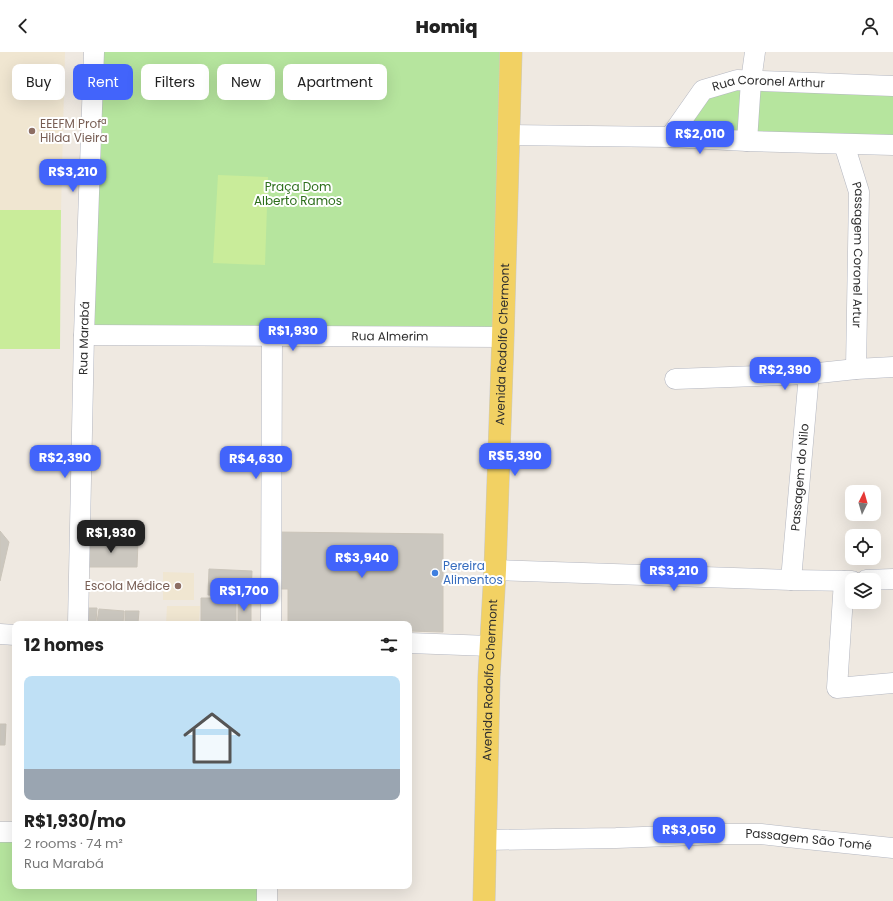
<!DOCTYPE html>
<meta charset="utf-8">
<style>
body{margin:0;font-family:Poppins,sans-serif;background:#f2f2f2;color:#222;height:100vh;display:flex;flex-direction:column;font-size:15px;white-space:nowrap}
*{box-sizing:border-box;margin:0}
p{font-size:13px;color:#767676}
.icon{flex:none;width:22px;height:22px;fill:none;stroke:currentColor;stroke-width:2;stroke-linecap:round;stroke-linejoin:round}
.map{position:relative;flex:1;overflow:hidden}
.panel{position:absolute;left:12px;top:569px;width:400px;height:268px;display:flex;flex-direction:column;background:#fff;border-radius:8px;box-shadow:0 4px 16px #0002}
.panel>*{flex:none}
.top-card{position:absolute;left:12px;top:12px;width:400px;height:36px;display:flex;gap:8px}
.needle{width:26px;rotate:5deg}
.fabs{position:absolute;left:845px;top:433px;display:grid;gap:8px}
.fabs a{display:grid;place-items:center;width:36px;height:36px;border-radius:8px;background:#fff;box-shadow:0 4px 16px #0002;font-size:20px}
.price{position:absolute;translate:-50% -34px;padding:0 9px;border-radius:8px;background:#4264fb;color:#fff;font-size:13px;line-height:26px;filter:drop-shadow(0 1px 2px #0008)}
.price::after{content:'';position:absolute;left:50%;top:24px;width:12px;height:9px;margin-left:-6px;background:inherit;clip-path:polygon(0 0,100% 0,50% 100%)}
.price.selected{background:#222;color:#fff}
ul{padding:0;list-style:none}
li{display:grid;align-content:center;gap:8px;height:212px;padding:0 12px}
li+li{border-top:1px solid #e0e0e0}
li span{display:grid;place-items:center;height:124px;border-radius:8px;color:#555}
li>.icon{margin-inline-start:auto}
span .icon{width:72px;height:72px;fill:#fffc;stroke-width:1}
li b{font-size:17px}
h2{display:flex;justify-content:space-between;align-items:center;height:48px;padding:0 12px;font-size:17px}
.tag{padding:0 14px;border-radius:8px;background:#fff;box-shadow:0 4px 16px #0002;font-size:14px;line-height:36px}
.tag.selected{background:#4264fb;color:#fff}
header{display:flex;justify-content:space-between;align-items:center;height:52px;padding:0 12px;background:#fff;font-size:18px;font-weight:800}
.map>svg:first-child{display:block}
.education{fill:#f0e6d1}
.green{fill:#b6e59e}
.pitch{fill:#c9ec9a}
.building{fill:#cbc7bf;stroke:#cbc5ba}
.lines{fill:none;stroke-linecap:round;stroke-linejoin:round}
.minor-casing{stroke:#b4b7c1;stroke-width:21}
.major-casing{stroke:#c9c9c9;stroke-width:23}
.minor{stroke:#fff;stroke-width:20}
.major{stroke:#f2d163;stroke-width:22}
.education-dot{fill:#8d6e63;stroke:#fff;stroke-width:1.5}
.shop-dot{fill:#3f7fe0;stroke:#fff;stroke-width:1.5}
.labels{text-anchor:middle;stroke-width:4;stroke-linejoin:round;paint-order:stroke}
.street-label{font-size:12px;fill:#2e2e2e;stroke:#fff}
.education-label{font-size:12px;fill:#785e54;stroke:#fff;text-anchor:start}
.park-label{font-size:12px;fill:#2c6e1b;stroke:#fff}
.shop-label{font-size:12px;fill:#366cbe;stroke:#fff;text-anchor:start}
</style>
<header><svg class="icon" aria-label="back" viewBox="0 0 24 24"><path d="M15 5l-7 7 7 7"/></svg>Homiq<svg class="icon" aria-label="person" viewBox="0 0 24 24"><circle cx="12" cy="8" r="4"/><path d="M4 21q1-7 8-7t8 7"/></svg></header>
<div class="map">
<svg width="893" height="849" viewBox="0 0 893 849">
<rect width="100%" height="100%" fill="#efe9e1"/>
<path class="education" d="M0,0H65L61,158H0Z
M163,520L194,521V548H163Z
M167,554H200L199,572H166Z"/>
<path class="green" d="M94,0H511L503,285L84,283Z
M893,34V93L670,85L703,38Z
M0,780H15V834H274L275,849H0Z"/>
<path class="pitch" d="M218,123L268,125L265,213L213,211Z
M0,158H61L60,297H0Z"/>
<path class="building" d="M0,479L9,490L0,529Z
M276,480L443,482V580L409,579V572H288V537H276Z
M84,489L138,490L137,515H84Z
M209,517L252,519L251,544L208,543Z
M201,546H236V572H201Z
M238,547H251V572H238Z
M86,556H97L96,570L85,569Z
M99,557L124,559L123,572L97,570Z
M125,559H139L138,571H125Z
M0,672H6L5,693H0Z"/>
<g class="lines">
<g class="minor-casing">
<g id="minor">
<path d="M508,83L670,85L747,89L893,93"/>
<path id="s1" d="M670,85L703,38L737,28L893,34"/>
<path d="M747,89L751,29L755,0"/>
<path id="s2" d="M844,92L859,140L856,317"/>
<path id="s3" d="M84,283L503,285"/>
<path d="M675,327L809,322L856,317L893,315"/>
<path d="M495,518L791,528L852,529"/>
<path id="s4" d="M791,528L809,322"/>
<path d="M866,528L893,527"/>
<path d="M844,529L837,636L893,631"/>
<path id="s5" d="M78,572L84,283L94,0"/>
<path d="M271,572L272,284"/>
<path d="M0,582L15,583"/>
<path d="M409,591L490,594"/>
<path d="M0,780H15"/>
<path id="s6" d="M485,788L616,786L723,782H761L806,787L893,796"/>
<path d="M267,849V834"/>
</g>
</g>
<g class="major-casing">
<g id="major">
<path id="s7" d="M484,849L489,625L495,518L503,285L511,0"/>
</g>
</g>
<use href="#minor" class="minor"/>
<use href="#major" class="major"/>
</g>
<g class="education-dot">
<circle cx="32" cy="79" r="4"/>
<circle cx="178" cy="534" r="4"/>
</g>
<circle class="shop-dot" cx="435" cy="521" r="4"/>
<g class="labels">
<g class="street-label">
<text dy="4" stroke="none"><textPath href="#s1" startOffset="124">Rua Coronel Arthur</textPath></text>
<text dy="4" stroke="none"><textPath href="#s2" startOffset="113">Passagem Coronel Artur</textPath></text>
<text dy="4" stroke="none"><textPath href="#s3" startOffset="306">Rua Almerim</textPath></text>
<text dy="4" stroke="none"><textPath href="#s5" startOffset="286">Rua Marabá</textPath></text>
<text dy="4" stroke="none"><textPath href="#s7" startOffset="557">Avenida Rodolfo Chermont</textPath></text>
<text dy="4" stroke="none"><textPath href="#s4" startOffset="103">Passagem do Nilo</textPath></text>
<text dy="4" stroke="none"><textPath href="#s7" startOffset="221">Avenida Rodolfo Chermont</textPath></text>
<text dy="4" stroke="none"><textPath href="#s6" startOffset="324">Passagem São Tomé</textPath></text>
</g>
<g class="education-label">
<text x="40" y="76">EEEFM Profª<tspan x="40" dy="14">Hilda Vieira</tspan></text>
<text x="170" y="538" text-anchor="end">Escola Médice</text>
</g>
<g class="park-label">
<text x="298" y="139">Praça Dom<tspan x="298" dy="14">Alberto Ramos</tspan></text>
</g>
<g class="shop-label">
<text x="443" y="518">Pereira<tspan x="443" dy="14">Alimentos</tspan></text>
</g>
</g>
</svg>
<div class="fabs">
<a><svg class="needle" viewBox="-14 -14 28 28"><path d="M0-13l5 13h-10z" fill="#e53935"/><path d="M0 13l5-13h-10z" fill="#767676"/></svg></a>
<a><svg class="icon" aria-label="locate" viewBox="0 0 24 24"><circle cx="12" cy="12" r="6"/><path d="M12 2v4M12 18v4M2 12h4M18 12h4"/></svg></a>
<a><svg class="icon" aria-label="layers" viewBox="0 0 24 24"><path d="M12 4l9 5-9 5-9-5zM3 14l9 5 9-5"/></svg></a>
</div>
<b class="price" style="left:700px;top:103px">R$2,010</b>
<b class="price" style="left:73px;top:141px">R$3,210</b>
<b class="price" style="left:293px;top:300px">R$1,930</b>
<b class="price" style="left:785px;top:339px">R$2,390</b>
<b class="price" style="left:515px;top:425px">R$5,390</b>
<b class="price" style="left:65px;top:427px">R$2,390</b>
<b class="price" style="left:256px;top:428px">R$4,630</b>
<b class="price selected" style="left:111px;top:502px">R$1,930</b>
<b class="price" style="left:362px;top:527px">R$3,940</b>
<b class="price" style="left:674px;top:540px">R$3,210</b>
<b class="price" style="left:244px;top:560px">R$1,700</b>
<b class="price" style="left:689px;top:799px">R$3,050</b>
<div class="top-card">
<a class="tag">Buy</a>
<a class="tag selected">Rent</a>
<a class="tag">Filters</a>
<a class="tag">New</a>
<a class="tag">Apartment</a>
</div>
<section class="panel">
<h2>12 homes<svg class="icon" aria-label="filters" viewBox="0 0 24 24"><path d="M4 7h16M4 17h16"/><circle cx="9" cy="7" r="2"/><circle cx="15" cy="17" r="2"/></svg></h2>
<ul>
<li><span style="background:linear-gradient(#bfe0f5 75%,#9aa5b1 0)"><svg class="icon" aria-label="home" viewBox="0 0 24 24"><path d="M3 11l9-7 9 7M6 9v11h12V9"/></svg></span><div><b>R$1,930/mo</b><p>2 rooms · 74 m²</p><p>Rua Marabá</p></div></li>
</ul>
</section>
</div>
